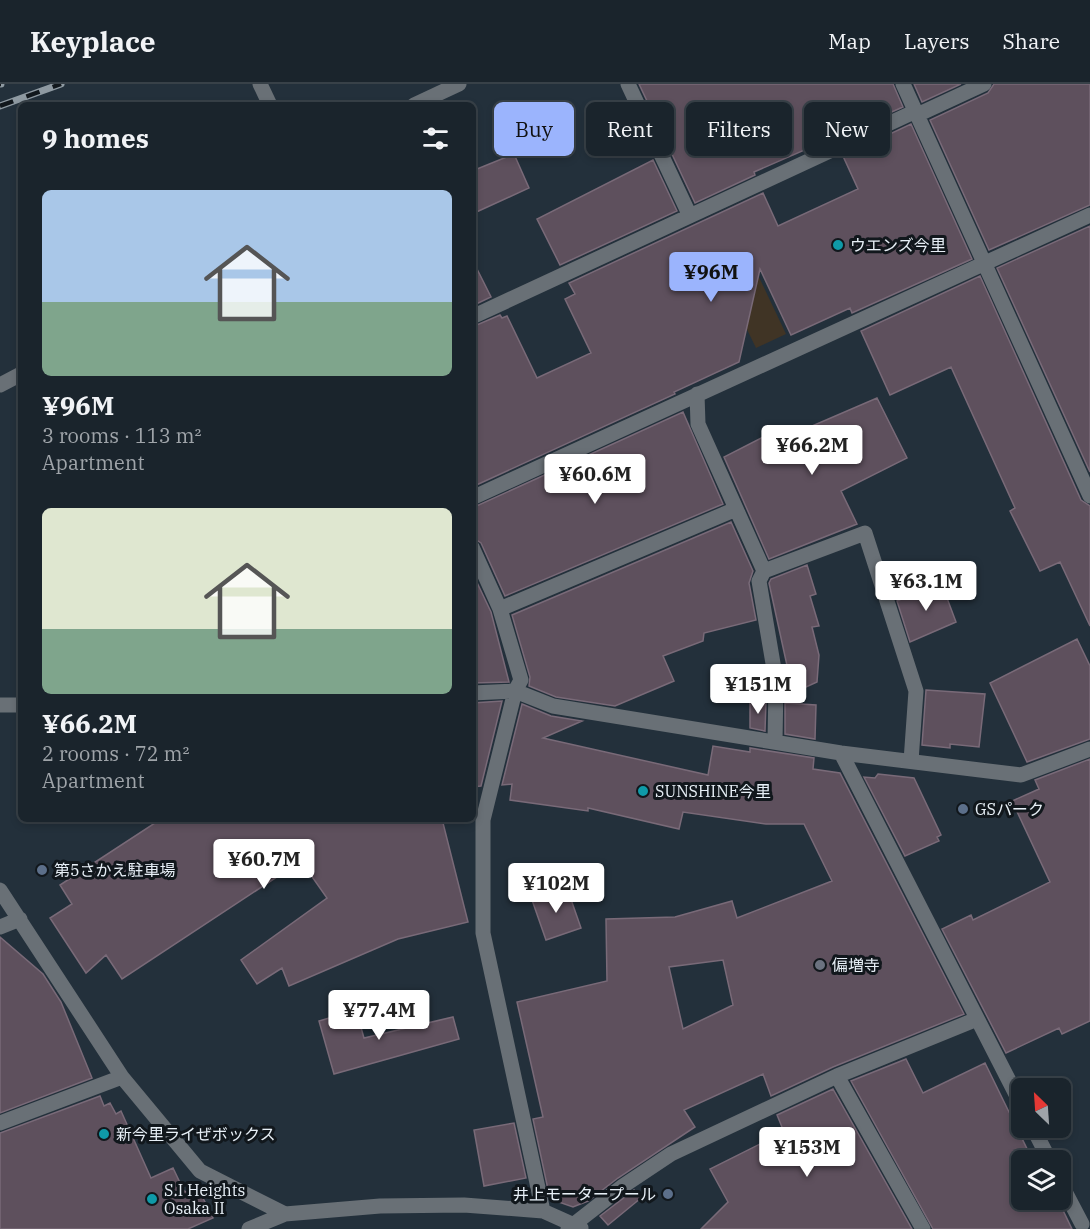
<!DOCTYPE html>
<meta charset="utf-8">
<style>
body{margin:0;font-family:"IBM Plex Serif","Noto Sans JP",serif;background:#273038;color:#f1f3f6;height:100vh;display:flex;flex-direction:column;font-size:22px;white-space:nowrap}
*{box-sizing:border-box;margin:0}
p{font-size:20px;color:#9fa4a9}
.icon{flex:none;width:33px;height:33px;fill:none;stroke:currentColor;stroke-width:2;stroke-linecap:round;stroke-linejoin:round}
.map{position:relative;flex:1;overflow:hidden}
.details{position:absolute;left:18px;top:18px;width:458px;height:720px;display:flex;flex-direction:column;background:#1a242c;border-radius:9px;box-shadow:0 3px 9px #0003,0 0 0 2px #384148}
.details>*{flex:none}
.guide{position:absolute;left:494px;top:18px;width:506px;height:54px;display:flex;gap:12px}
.needle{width:39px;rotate:335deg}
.tools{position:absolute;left:1011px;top:994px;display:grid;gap:12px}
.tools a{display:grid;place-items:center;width:60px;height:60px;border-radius:9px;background:#1a242c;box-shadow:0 3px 9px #0003,0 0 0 2px #384148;font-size:30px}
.price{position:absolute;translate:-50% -51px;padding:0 14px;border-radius:6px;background:#fff;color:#222;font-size:20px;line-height:39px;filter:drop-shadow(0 2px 3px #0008)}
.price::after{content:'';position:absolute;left:50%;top:36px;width:18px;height:14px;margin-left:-9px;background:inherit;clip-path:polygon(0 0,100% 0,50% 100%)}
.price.on{background:#9bb4fd;color:#111}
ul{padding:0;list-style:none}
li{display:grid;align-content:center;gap:12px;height:318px;padding:0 24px}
li span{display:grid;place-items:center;height:186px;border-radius:9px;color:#555}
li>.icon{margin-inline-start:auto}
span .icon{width:108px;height:108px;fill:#fffc;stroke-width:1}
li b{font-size:26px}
h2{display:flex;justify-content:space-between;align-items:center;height:72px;padding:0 24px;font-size:26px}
.tag{padding:0 21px;border-radius:9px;background:#1a242c;box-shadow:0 3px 9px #0003,0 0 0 2px #384148;font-size:21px;line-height:54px}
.tag.on{background:#9bb4fd;color:#111}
header{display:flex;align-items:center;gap:36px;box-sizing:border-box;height:84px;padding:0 30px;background:#1a242c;border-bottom:2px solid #384148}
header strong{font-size:28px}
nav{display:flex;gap:33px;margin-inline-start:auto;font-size:21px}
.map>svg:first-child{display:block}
.commercial{fill:#403425}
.building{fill:#5e505d;stroke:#796a78;stroke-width:1.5;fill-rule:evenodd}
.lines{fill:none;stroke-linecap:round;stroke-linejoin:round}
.minor{stroke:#697076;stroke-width:15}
.rail-casing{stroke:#8e99a1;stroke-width:7}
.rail{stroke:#11171c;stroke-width:4.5;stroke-dasharray:14;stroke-linecap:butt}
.culture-dot{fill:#0f9aa8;stroke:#11171c;stroke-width:2}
.service-dot{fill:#5c6f8a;stroke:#11171c;stroke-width:2}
.worship-dot{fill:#6b7280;stroke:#11171c;stroke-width:2}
.labels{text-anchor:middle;stroke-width:6;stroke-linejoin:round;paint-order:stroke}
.poi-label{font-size:16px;fill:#e7eff6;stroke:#11171c;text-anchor:start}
</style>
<header>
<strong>Keyplace</strong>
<nav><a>Map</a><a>Layers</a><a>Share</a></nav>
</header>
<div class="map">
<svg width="1090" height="1145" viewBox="0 0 1090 1145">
<rect width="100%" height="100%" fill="#23303b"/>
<path class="commercial" d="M756,187L786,250L756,264L726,202Z"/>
<path class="building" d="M639,0H893L903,23L754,88L755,91L695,119Z
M914,0H961L922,18Z
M994,0H1090V121L989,166L930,36L988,9Z
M911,40L972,175L852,229L850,224L791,251L760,185L739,278L674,308L675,310L472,403V243L500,231L502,234L507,232L537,294L591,269L565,215L575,210L569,199L763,109L778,142L858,105L843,72Z
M514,70L529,104L472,130V87Z
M653,76L677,127L560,181L537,135Z
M1090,142V388L997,184Z
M472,175L491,213L472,222Z
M980,192L1081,416L1090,422V542L1060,478L1040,487L1010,427L1015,424L951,283L890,311L861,247Z
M877,314L907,374L841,407L857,440L769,475L724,373L777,346L782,355Z
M683,328L723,420L505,512L481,459L472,453V424Z
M731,438L753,487L749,499L756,536L704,549L703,557L663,572L674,597L615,622L556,613L529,602L530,593L512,531Z
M807,481L816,510L810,512L819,542L812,543L819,571L817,598L793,609L769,499L771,495Z
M472,488L491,528L509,598L472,599Z
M941,498L956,538L910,558L897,517Z
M1077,555L1090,582V655L1027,678L990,599Z
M926,606L985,610L979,663L950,660V664L922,661Z
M750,616L766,617L765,647L750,644Z
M502,617L481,702L472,703V619Z
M785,619L816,621L815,655L785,650Z
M522,620L551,632L582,637L543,654L708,691L713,662L750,668V664L814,674L813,685L840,689L964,930L833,983L771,1012L763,990L684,1026L695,1043L618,1094L588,1117L573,1123L550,1115L533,1035L543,1033L517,918L607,897L606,835L675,833L732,817L737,834L832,797L804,740H766L683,728L679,745L588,724V727L510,716L512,700L502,701ZM723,876L733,921L683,945L669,883Z
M1090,675V937L1062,950L1059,944L1006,969L942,845L971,831L973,836L1050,798L1012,717L1039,705L1035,696Z
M878,690L914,694L941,751L937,753L939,757L905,772L864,693L875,694Z
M161,735H442L468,838L398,855L289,902L282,884L257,900L241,876L327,814L301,777L122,895L106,871L86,889L50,834L72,820L60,801Z
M567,804L581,844L546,856L532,816Z
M0,853L43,890L61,918L92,994L0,1029Z
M356,926L364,954L453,933L459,955L334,990L319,937Z
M906,975L923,1009L985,979L1033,1077H1022V1116H1058L1072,1145H933L851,997Z
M833,1005L912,1145H701L728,1118L710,1085L784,1048L777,1031Z
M100,1012L104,1022L110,1019L116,1030L121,1027L151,1094L173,1084L184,1107L203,1114L213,1134L188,1145H0V1049Z
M514,1039L526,1094L484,1102L474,1046Z
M634,1106L641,1114L608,1141L600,1132Z"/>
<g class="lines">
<path class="minor" d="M260,0L270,21
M628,0L690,132
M903,0L1090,412
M414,21L459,0
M917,31L984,0
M472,233L916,27
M0,301L21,290
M697,310L698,340L764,487L865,449L916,607L911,677
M472,414L1090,131
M472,463L500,525L521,596L515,607L483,736V849L543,1127
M764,487L759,497L776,597L775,658
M500,525L736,425
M472,609L515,607L553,622L841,669L1021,691L1090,665
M0,621H21
M841,669L1022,1022
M0,806L122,993L200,1087L285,1130
M0,843L20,835
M837,992L923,1145
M0,1039L122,993
M1033,1044L1050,1077
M1060,1098L1082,1140
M249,1145L285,1130L380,1122L464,1121L543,1127L581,1144
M568,1145L623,1102L671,1070L837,992L977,935"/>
<g class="rail-casing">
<path id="rail" d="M0,0H1
M0,22L61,0"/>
</g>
<use href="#rail" class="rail"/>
</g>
<g class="culture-dot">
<circle cx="838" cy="161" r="6"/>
<circle cx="643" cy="707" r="6"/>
<circle cx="104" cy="1050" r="6"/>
<circle cx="152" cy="1115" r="6"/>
</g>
<g class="service-dot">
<circle cx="963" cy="725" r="6"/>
<circle cx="42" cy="786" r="6"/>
<circle cx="668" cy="1110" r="6"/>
</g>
<circle class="worship-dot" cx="820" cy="881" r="6"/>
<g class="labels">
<g class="poi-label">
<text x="850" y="167">ウエンズ今里</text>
<text x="655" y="713">SUNSHINE今里</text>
<text x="975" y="731">GSパーク</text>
<text x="54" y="792">第5さかえ駐車場</text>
<text x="832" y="887">偏増寺</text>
<text x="116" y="1056">新今里ライぜボックス</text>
<text x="164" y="1112">S.I Heights<tspan x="164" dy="18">Osaka II</tspan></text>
<text x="656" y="1116" text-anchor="end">井上モータープール</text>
</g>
</g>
</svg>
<div class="tools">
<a><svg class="needle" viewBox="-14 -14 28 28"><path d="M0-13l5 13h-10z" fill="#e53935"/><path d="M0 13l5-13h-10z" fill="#9fa4a9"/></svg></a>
<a><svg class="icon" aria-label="layers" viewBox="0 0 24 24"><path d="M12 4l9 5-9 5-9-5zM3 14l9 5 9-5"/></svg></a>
</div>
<b class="price on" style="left:711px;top:219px">¥96M</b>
<b class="price" style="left:812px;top:392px">¥66.2M</b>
<b class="price" style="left:595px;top:421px">¥60.6M</b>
<b class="price" style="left:926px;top:528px">¥63.1M</b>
<b class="price" style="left:758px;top:631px">¥151M</b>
<b class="price" style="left:264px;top:806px">¥60.7M</b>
<b class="price" style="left:556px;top:830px">¥102M</b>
<b class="price" style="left:379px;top:957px">¥77.4M</b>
<b class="price" style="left:807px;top:1094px">¥153M</b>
<div class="guide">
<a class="tag on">Buy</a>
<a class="tag">Rent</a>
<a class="tag">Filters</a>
<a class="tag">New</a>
</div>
<section class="details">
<h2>9 homes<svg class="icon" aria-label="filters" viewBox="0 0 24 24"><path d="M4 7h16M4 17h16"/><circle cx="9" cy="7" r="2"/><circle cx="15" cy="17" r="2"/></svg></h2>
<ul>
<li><span style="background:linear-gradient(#a9c7e8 60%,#7fa58c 0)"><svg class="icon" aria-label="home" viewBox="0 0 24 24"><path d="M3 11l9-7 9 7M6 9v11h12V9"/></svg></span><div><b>¥96M</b><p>3 rooms · 113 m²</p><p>Apartment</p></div></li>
<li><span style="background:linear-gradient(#dfe7d0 65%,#7fa58c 0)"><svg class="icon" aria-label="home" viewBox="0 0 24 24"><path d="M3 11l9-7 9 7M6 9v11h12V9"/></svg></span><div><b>¥66.2M</b><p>2 rooms · 72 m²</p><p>Apartment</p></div></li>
</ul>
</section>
</div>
